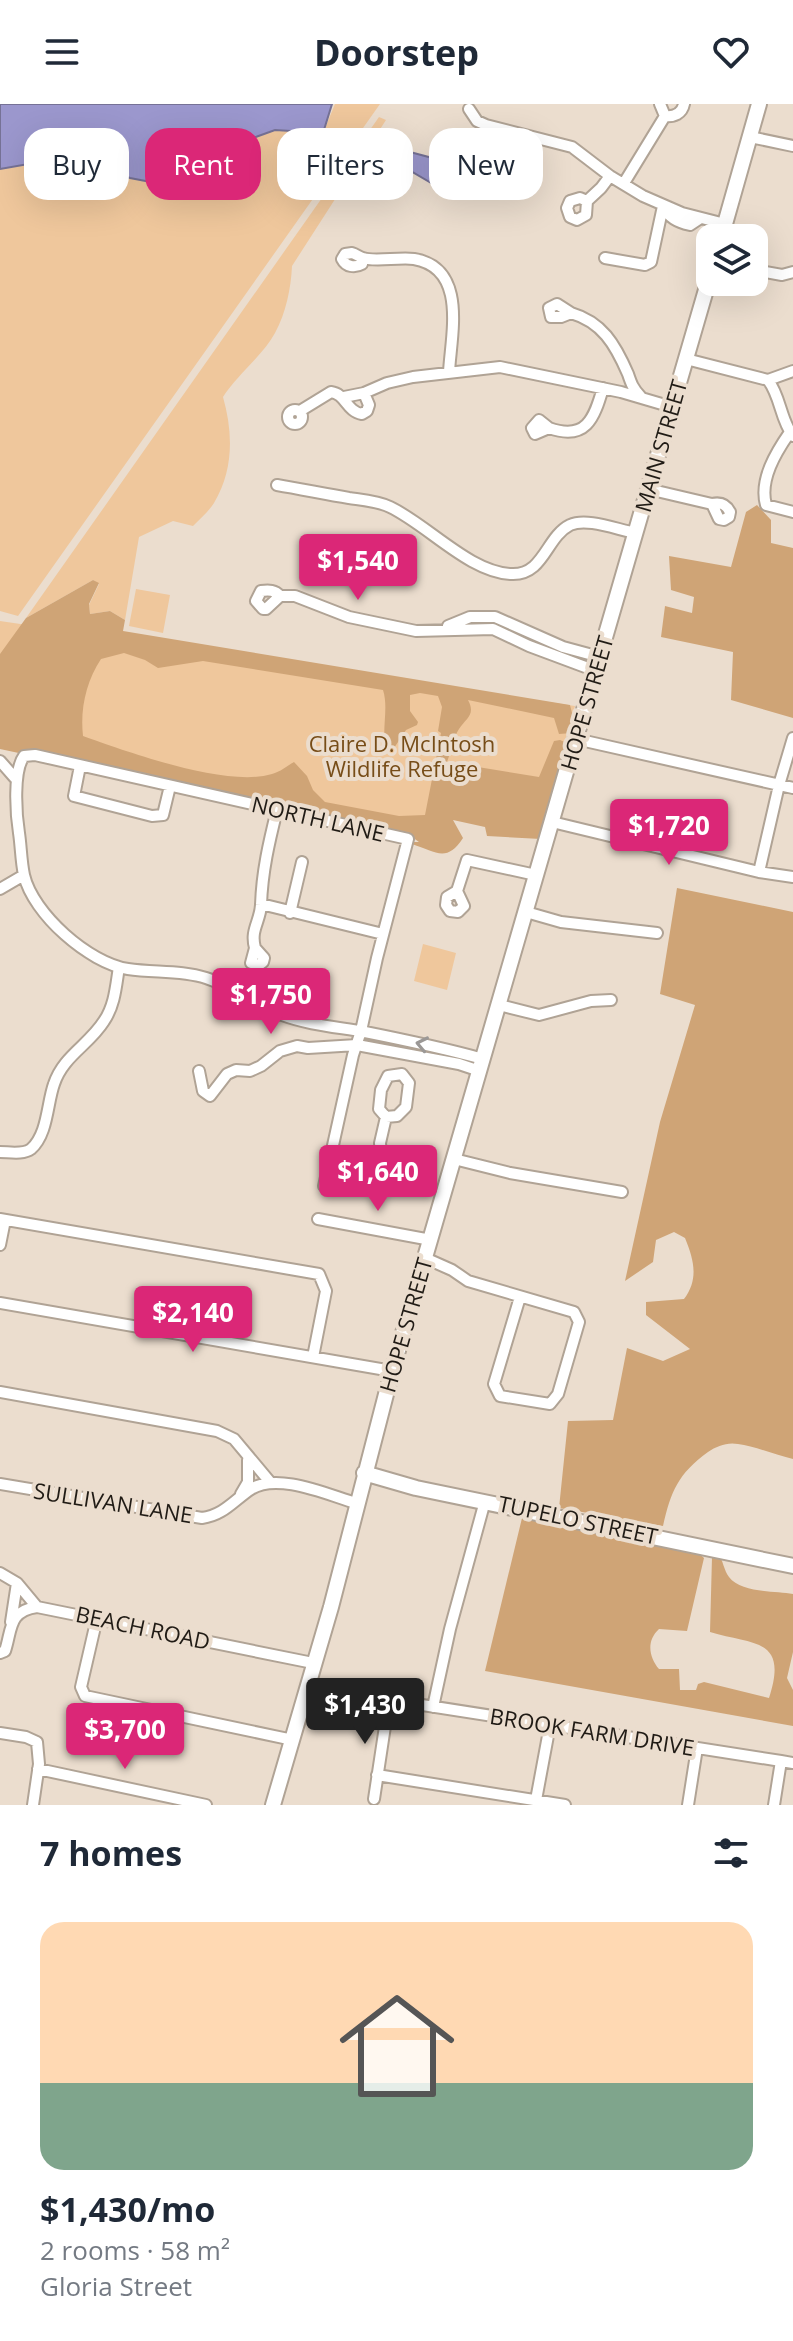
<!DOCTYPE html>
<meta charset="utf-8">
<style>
body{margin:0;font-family:"Open Sans",sans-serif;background:#f2f2f3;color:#1f2937;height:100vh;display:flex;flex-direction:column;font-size:30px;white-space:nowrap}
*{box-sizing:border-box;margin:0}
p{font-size:26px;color:#747a83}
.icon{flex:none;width:44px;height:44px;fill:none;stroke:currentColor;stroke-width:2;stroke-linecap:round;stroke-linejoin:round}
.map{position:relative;height:1701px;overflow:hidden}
.details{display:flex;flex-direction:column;background:#fff;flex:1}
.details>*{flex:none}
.guide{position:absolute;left:24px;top:24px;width:746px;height:72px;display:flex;gap:16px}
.controls{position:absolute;left:696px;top:120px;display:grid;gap:16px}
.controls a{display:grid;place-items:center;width:72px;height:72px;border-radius:16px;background:#fff;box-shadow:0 8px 32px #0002;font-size:40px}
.price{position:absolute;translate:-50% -68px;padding:0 18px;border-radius:8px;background:#db2777;color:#fff;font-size:26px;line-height:52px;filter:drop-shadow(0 2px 4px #0008)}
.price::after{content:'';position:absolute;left:50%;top:48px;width:24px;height:18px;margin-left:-12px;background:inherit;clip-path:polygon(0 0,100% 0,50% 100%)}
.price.active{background:#222;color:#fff}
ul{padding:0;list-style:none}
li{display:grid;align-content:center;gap:16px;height:424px;padding:0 40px}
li+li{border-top:2px solid #e0e1e3}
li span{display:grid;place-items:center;height:248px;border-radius:24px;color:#555}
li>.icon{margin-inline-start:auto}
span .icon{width:144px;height:144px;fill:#fffc;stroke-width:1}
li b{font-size:34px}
h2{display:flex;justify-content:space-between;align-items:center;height:96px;padding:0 40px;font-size:34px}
.tag{padding:0 28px;border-radius:24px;background:#fff;box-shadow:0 8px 32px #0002;font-size:28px;line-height:72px}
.tag.active{background:#db2777;color:#fff}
header{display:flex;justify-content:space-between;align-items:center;height:104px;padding:0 40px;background:#fff;font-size:36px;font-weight:700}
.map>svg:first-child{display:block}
.green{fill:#efc79c}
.forest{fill:#cfa476;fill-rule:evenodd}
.water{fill:#9b97cd;stroke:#767296;stroke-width:2}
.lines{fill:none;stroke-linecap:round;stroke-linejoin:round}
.minor-casing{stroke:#b0a395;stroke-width:14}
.major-casing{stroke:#b0a395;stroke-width:18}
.minor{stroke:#fff;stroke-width:10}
.major{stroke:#fff;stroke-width:14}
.oneway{stroke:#9b9896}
.labels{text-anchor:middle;stroke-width:8;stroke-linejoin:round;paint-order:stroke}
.street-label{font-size:22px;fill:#201b15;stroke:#ebddce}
.park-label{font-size:22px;fill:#774d18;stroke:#ebddce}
</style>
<header><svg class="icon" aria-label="menu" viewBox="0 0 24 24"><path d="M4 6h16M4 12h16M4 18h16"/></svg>Doorstep<svg class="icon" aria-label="heart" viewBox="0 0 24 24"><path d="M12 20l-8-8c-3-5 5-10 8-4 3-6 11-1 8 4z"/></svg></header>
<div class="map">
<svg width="793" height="1701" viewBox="0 0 793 1701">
<rect width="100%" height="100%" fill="#ebddce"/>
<path class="green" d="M335,0H380L18,512L0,507V65L74,52L130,74L171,82L214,48L275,26L323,29Z
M379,13L386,16L292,162C291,184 286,209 275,229C264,250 237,271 223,293C233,328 234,366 214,399C209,407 200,415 193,422L173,417L139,433L125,516L110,507L90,510L89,501L99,480L93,476L26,514Z
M136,485L170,491L163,529L129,522Z
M0,517L575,602L538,730L450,715L445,739L0,636Z
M423,840L456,849L447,886L414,877Z"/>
<path class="forest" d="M757,401L771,416V439L793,444V614L731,596L733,548L661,533L665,502L692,509L694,493L671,486L669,452L731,463L746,408Z
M93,476L99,479L89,500L90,510L110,507L125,516L123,527L570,601L575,621L572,629L559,630L554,614L468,596C476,611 466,614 459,625C453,634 451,648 447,658L539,673L554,637L560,636L567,639L541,735L487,732L485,723L453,716L463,734C447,759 436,748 412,740L413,738H419L412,733L0,645V550L26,514ZM124,549L145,556L158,564L203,557L383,586C389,605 381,625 386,645L392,647L406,626L417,621L418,618L410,607V591L420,589L438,592L442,603L438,627L441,629L425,711L399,712L325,698L313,686L307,672L294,658C287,662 280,668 272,670C227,684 128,648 83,632C80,605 86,578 101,555Z
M677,784L793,808V1355C776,1351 754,1342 738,1340C727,1338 717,1342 708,1348C678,1370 671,1387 663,1422L559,1404L568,1317L613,1316L627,1244L663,1257L690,1245L646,1211V1198L684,1195C699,1175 694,1156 685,1134L674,1128L656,1136L653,1158L625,1177L660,1018L695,901L660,890Z
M522,1414L546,1416L693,1444L704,1454L687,1527L659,1525C646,1537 649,1553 659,1565H679L680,1586H696L698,1580L704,1578L769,1594C789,1533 752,1541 710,1528L712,1453L718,1449C723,1456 724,1467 729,1473C741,1489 775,1487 793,1490V1548L787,1574L793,1586V1622L485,1567Z"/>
<path class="water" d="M0,0H332L323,29L275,26L214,48L171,82L130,74L74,52L0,65Z
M410,48L436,55L440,60L433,80L404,63Z"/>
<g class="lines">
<g class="minor-casing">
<path id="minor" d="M660,0L665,12C674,13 682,10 684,0
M469,5L477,17L486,21L572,43L610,72L643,92L682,109L725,120
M750,33L793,42
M500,73L519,57L527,33
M624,79L665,12
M587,97L580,94L570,97L567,104L570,113L577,116L586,111L587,97L601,84L610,72
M663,102C669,114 677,118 690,121L699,115
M605,154L645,161L651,158L663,102
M363,155L362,160C355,164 346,163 342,155L345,150L352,149C356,150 359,153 363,154C373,158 400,153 414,155C468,164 451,231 449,268
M754,166L782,171L793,168
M557,200L571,209L561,213H551L549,204Z
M571,209C602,218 615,240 628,270C631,279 633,285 641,293
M686,255L768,276L793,267
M768,276C781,293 780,315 793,332
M344,293L364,289L387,279L413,273L500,263L621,288L672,303
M288 313a7 7 0 1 1 14 0a7 7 0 1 1-14 0Z
M300,307L331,288C346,290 346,307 362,310L367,307L369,301L364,289
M539,316L549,324L535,330L532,324Z
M549,324C586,337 594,315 603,284
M790,328C776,348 759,376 766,401L793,408
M277,381C301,385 325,390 349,394C363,396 378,397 390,403C428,421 470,469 512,470C544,471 546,433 570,421C587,413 618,426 636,429
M648,385L712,400L719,415L724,416L729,413L730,408C726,400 721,398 712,400
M280,492C275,486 269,486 261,487L256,497L263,505H266L280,492H295L349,513L416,527L493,525L529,542L596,567
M448,522L470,513H495L563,543L600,553
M576,635L793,684
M0,657L15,674
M80,662L74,692L152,712L163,711L170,682
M552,718L759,768L793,773
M759,768L779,681L793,634
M0,785L24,771
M457,787L464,802L458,808L450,807L446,801L447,793L457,787L467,756L536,771
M261,800L383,830
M526,808L561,818L657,829
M290,809L302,758
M255,844C250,826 260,818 261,801C262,768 269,738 277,706
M255,844L264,854L263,858L259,861L251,859Z
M499,901L539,911L591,897L611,896
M199,967L203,987L210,992L227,970L236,966L250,967L261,962L280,947L297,942L308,944L357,941L459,960L480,967
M0,1048C9,1048 23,1051 31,1045C48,1030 47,999 54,980C63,952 89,941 104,917C115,901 116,881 119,863
M454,1055L510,1069L622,1088
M328,1061L381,1051L380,1039L386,1013L379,1005L381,986L388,972L402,970L409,979L406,1003L397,1012L386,1013
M324,1082L353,951L361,927L377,854L408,735L35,651L24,652C13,667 16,710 19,729C21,742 21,757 24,771C33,810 89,859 128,865C154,869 181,866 206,874C232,882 257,903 282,911C309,921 337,923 365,928C405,936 444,944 483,955
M0,1115L319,1170L326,1187L313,1253
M318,1115L431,1136
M0,1141L5,1116
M425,1154L452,1166L468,1177L574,1208L579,1218L558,1290L550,1300L500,1292L494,1280L520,1193
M0,1199L392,1267
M0,1288L217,1327L234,1335L270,1378
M0,1380L202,1414C224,1411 234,1396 251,1385C278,1368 328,1391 356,1399
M241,1390L248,1378V1356
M0,1469L17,1479L37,1503
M97,1514L81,1583L85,1592L293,1636
M11,1518L17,1479
M0,1549L5,1547C12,1526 8,1507 37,1503L313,1559
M307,1583L781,1657
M433,1603L450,1525L485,1397
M0,1629L26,1633L37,1638L39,1660L33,1701
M38,1665L206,1701
M377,1671L565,1701
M374,1695L389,1596
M536,1696L550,1621
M688,1701L697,1644
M774,1701L781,1657L793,1659"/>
</g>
<g class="major-casing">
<path id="major" d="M721,134L759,0
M364,1369L416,1384L793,1462
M273,1701L331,1503L392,1267L710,172"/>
</g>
<use href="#minor" class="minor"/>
<use href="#major" class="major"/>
</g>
<defs><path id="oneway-chevron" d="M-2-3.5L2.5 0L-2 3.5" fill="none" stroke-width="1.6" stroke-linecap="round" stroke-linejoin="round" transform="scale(2)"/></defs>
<use class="oneway" href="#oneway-chevron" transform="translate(422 940) rotate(-168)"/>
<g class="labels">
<g class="street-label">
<text transform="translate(661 342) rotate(-74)" y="8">MAIN STREET</text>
<text transform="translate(587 599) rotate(-74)" y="8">HOPE STREET</text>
<text transform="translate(318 715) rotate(13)" y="8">NORTH LANE</text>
<text transform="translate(406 1221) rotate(-74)" y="8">HOPE STREET</text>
<text transform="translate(113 1399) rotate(9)" y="8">SULLIVAN LANE</text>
<text transform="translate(578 1416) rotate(12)" y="8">TUPELO STREET</text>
<text transform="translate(143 1524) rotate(12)" y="8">BEACH ROAD</text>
<text transform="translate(592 1628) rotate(9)" y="8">BROOK FARM DRIVE</text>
</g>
<g class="park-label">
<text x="402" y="648">Claire D. McIntosh<tspan x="402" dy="25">Wildlife Refuge</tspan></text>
</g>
</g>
</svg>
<div class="controls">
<a><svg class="icon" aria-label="layers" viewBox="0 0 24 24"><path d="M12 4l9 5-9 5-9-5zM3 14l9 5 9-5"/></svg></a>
</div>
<b class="price" style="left:358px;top:498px">$1,540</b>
<b class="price" style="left:669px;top:763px">$1,720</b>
<b class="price" style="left:271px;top:932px">$1,750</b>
<b class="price" style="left:378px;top:1109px">$1,640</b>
<b class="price" style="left:193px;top:1250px">$2,140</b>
<b class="price active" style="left:365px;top:1642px">$1,430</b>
<b class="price" style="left:125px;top:1667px">$3,700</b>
<div class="guide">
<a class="tag">Buy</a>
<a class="tag active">Rent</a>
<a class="tag">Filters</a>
<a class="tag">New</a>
</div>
</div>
<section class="details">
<h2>7 homes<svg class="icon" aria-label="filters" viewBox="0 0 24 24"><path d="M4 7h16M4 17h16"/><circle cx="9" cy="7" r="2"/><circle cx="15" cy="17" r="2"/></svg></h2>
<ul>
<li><span style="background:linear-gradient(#ffd9b3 65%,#7fa58c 0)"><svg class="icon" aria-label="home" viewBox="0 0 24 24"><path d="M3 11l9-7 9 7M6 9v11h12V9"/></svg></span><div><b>$1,430/mo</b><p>2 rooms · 58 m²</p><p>Gloria Street</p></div></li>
</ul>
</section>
